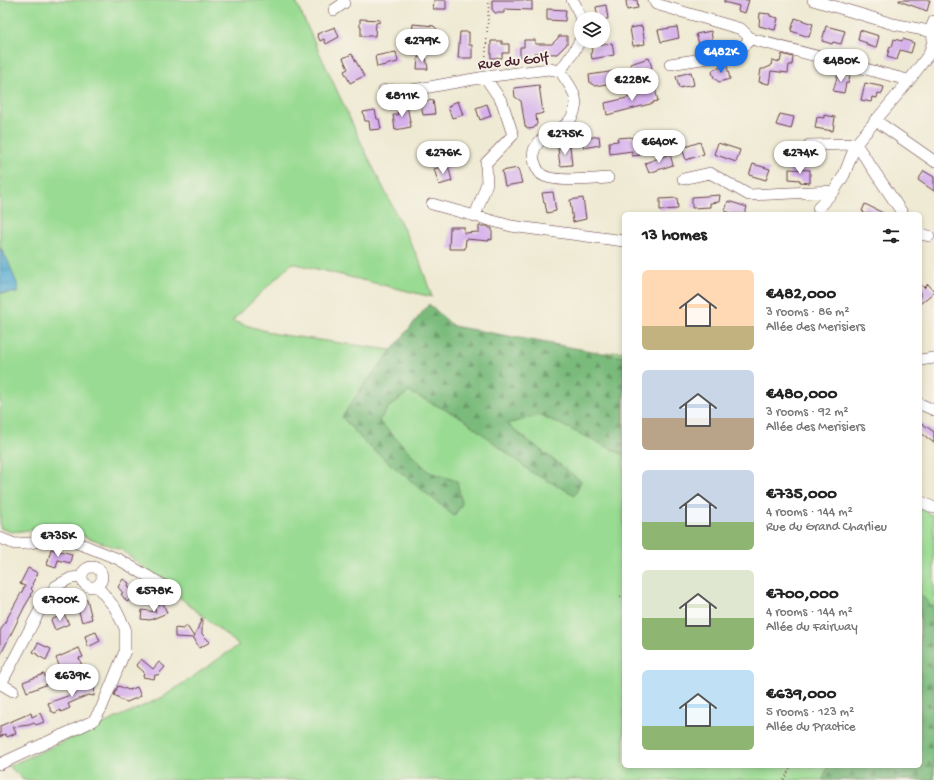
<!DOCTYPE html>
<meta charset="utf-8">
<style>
body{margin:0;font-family:"Gochi Hand",sans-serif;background:#f2f2f2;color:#222;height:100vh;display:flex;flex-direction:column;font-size:15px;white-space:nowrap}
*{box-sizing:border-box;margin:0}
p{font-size:13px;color:#767676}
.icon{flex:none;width:22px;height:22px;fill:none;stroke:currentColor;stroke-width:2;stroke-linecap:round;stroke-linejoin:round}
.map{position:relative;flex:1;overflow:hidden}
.sheet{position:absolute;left:622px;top:212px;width:300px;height:556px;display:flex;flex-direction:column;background:#fff;border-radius:6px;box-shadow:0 2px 6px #0003}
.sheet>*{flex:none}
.fabs{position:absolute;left:574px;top:12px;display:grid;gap:8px}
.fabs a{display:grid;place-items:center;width:36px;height:36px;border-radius:50%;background:#fff;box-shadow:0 2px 6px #0003;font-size:20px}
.price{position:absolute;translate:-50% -34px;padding:0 9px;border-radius:14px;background:#fff;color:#222;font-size:13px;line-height:26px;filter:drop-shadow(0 1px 2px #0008)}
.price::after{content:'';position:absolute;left:50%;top:24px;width:12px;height:9px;margin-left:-6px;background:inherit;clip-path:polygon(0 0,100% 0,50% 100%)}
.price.selected{background:#1a73e8;color:#fff}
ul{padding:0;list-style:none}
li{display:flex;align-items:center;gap:12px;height:100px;padding:0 20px}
li span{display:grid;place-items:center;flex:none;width:112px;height:80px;border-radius:6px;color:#555}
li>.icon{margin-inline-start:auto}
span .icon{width:48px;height:48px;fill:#fffc;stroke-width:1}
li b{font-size:17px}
h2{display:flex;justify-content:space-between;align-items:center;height:48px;padding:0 20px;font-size:17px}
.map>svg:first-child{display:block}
.green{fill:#99db92;stroke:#727d5e}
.forest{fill:url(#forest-firs);stroke:#626d54}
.water{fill:url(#water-ripples);stroke:#4e647e}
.building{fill:#d6b1ec}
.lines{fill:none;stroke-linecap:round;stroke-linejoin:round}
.minor-casing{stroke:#633d44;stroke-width:12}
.path{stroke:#633d44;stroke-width:1.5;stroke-dasharray:1 3;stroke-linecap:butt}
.minor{stroke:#fff;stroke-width:11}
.labels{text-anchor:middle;stroke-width:3.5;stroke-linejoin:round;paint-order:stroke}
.street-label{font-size:15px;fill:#4a1f2b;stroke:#f7f3e8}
</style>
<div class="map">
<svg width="934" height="780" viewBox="0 0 934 780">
<defs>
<pattern id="forest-firs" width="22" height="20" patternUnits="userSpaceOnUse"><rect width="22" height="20" fill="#7abb7c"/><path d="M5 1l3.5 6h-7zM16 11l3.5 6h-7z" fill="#669766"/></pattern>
<pattern id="water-ripples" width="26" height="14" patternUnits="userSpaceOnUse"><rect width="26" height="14" fill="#53aad0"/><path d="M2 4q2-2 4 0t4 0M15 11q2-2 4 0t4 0" fill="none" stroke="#478aa9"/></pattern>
</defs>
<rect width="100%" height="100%" fill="#f7f3e8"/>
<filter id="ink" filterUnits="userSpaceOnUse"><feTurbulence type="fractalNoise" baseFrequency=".025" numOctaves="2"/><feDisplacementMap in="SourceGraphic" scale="8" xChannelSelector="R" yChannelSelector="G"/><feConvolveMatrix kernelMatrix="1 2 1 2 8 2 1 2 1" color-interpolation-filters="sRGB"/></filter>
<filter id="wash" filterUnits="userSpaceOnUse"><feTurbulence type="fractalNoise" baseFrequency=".012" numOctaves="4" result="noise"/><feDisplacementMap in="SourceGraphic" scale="16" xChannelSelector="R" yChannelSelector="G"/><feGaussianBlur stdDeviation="0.9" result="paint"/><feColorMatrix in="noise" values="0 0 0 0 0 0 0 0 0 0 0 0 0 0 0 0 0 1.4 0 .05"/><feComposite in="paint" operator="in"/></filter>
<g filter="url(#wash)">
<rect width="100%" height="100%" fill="#efead3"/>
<path class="green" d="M0,0H295L365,151L420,262L432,297L292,263L232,321L276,334L498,365L624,351V766H920V506L934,517V780H23L9,766L163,697L239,645L189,605L122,550L59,527L11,532L0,528V293H17L8,261L0,247Z"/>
<path class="forest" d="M429,304L453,326L624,357V455L541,415L507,424L581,481L575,495L531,472L462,418L409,392L389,407L379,421L429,472L457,481L462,504L454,516L365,443L342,417L363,386Z
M920,594L934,608V780H823L828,766H920Z"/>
<path class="water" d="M0,247L8,261L18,286L17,293H0Z"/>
<g id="blocks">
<path class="building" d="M434,0H446V9H433Z
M492,0H526V1H532V10L504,9V13H495L492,9Z
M626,0H637L638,8L627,10Z
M724,0H749L745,13L738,11L739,6L724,2Z
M899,0H930L927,11L899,1Z
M606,5L608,19H598L596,7Z
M547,9L566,10L565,21L547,20Z
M760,13L770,14V16L778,18L775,30L759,26Z
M795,18L813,24L809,37L791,31Z
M360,19L380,20V22L376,23L375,36H361V26L360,27Z
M413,24L434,26L441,34L435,40L432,37L412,36Z
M642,26L645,44L633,46L630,28Z
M826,26L845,31L841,44L833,42L832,44L822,41Z
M335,27L339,37L326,44L324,39L320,41L317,34Z
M677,27L679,38L661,42L658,30Z
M860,30L879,36L876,48L866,45L867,43L858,40Z
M711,31L713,44L705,45L704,43L699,44L696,34Z
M460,32H469V45H472V58H458Z
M559,36H567V44L557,54L534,53V57H520V47H524V40H535V44H552L558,38Z
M894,39L902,41L903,39L914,43L911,53L900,50L897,60L887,57L890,46L892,47Z
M491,41H502V44H509V53H502V58H491Z
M612,43L614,55L592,59L591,53L593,46Z
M396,52L398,62L377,67L375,56Z
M352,54L364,76L350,83L344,71L348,69L343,58Z
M782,54L793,57L792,65H789L788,73L771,71L769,84L759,82L761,69H764L771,66L772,60L780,62Z
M418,57H426L428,69H417Z
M649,58L652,68L643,71L642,69L633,72L630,64Z
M727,66L730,79L719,82L714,78L712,72L714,69Z
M616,71L618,82L595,86L590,83L589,75Z
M691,72L694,85L679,88L676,76Z
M838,74L850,76L848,83H846L844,93L833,91Z
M865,83L884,87L882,94L878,93L877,98L872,97L871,102L861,100Z
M539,85L543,113L536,115L537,124L534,128L529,129L525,126L521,101L515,97L514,88Z
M655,88L658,101L653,102L654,103L607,115L605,103L640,95V94L646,93V91Z
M433,100L435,114L423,115L421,102Z
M458,101L463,115L452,118L448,107L452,105L451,104Z
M487,104L491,116L480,120L476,108Z
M407,105L411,127L395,130L393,115H398L397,112H399L398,106Z
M375,110L377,119H379L381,129L370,130L369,121H365L363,112Z
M780,114L794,117L791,129L776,125Z
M824,115L835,117L833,131L815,128L817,117L824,118Z
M599,136L600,145L584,148L582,139Z
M631,137V138L638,137L640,155L632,156V151L610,154L609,142L618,141L617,138Z
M700,142L704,154L686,160L682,148Z
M718,143L740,150L736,162L714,154Z
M570,146L572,165L560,166L558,148Z
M670,154L673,165L649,173L645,163Z
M753,164L770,169L766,180L749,175Z
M448,165L452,181L439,185L434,169Z
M518,168L522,183L505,186L502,171Z
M789,169L810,170V183L800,182V180L789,179Z
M924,171L934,177V191L918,180Z
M553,192L556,211L547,213L545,203H544L542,193Z
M720,195L719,202L710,203V207L692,208V197Z
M583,198L586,219L573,222L570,200Z
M677,198L678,209L660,210V199Z
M728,201L747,207L745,214H734L725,211Z
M865,204L885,214H863L864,212L862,211Z
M479,226H487L489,227V228H492V240L489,239V241L466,239L465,249H449L450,227H464V233L479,232Z
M920,283L924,288L928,284L934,291V292L920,304Z
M920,422L934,432V443L920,432Z
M51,549L72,554L70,563L58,560L56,568L47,565Z
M28,568L38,573L32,584L33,585L31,589L33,591L30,595L31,596L25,606L0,656V631L25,586L20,584Z
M123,579L129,583L128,585L135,596L127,602L121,594L123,593L118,587Z
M87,599L92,619L82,622L76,602Z
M163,603L167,613L150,620L141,619L142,610L156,612L154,606Z
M64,614L69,624L55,630L51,620Z
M202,618V634L210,642L199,648L194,638L175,637V628L183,629L187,626L194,637Z
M96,632L100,641L88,647L85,636Z
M38,643L51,649L46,660L37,655V654L33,652Z
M79,648L83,657L79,658L82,666L63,675L56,658Z
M141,659L153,669L159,662L165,667L158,675H155L154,679L143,677L144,672L136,665Z
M44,674L48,684L27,692L23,682Z
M86,684L95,685L94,696L88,695L68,704L70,708L61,712L60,710L55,713L51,711L48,703L76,693L74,689Z
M118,686L129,690L137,687L141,696L127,702L120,700L118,697L114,695Z
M31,713L32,717L40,713L44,722L36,725L34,723L29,725L13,727L16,733L7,737L5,734L0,737V726Z"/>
</g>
</g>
<g filter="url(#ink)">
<use href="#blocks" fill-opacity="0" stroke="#633d44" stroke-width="1"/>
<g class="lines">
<g class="minor-casing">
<path id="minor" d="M572,0L575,4L581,19
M654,0L656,4L741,29L751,39L904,79L908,82
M813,0L893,24L934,32
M334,10L344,3V0
M670,64L734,54L751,39
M560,71C567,82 579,95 575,109C572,122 562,128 551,135C548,137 543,138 540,141C535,146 532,153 534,160C535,164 538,171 541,174C551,183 594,179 608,178
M384,90L407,91L485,77L549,69L560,71L573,53L581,39
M875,120L934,161
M809,145L856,144L903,214
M683,179L710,173L749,195L834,191
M432,204L511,226L624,241
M818,208L834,191L844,175L856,144L908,82L929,54L933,41L932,26L934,21
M475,216L487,183L486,163L513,135L502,102L485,77
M920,234L929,236
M920,360L934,358
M920,404L934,410
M920,501L934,508
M0,538L15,544L31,543L52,538H63L88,547L118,559L175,592
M82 577a10 10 0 1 1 20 0a10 10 0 1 1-20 0Z
M13,691L1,684L43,604L56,586L71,578L82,577
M0,764L93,721L101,709L125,651V628L115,608L97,586"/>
</g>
<path class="path" d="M485,68L489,0
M620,596L624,599
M784,780L791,766"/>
<use href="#minor" class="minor"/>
</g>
</g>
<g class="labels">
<g class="street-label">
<text transform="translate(513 60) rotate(-6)" y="5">Rue du Golf</text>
</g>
</g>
</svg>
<div class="fabs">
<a><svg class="icon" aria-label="layers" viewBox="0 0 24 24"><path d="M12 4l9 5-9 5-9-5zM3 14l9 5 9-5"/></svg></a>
</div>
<b class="price" style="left:422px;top:63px">€279K</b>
<b class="price selected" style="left:721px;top:74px">€482K</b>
<b class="price" style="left:841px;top:83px">€480K</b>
<b class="price" style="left:632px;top:102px">€228K</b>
<b class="price" style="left:402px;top:118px">€811K</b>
<b class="price" style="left:565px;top:156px">€275K</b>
<b class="price" style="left:659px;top:164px">€640K</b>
<b class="price" style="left:443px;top:175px">€276K</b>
<b class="price" style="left:800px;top:175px">€274K</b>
<b class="price" style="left:58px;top:558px">€735K</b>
<b class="price" style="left:154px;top:613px">€578K</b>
<b class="price" style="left:60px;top:622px">€700K</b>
<b class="price" style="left:72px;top:698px">€639K</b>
<section class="sheet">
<h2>13 homes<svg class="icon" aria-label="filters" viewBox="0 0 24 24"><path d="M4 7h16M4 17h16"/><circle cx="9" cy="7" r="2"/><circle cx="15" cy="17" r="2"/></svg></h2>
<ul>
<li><span style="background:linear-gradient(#ffd9b3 70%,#c2b280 0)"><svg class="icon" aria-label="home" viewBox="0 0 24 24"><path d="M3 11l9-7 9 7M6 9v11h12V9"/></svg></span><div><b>€482,000</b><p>3 rooms · 86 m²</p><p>Allée des Merisiers</p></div></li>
<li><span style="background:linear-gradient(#c9d6e8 60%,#b9a48a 0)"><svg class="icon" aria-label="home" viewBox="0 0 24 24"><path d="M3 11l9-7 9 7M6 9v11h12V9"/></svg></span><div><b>€480,000</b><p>3 rooms · 92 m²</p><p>Allée des Merisiers</p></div></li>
<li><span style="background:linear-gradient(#c9d6e8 65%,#8fb573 0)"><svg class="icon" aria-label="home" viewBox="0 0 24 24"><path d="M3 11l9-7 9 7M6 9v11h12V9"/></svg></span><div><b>€735,000</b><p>4 rooms · 144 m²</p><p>Rue du Grand Charlieu</p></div></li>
<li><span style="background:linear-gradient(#dfe7d0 60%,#8fb573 0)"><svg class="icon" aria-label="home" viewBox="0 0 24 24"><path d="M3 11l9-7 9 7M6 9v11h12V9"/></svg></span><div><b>€700,000</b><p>4 rooms · 144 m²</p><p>Allée du Fairway</p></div></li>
<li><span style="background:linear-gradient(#bfe0f5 70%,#8fb573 0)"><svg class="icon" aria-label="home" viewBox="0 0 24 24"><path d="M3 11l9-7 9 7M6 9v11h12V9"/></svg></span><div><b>€639,000</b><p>5 rooms · 123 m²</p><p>Allée du Practice</p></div></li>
</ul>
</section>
</div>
